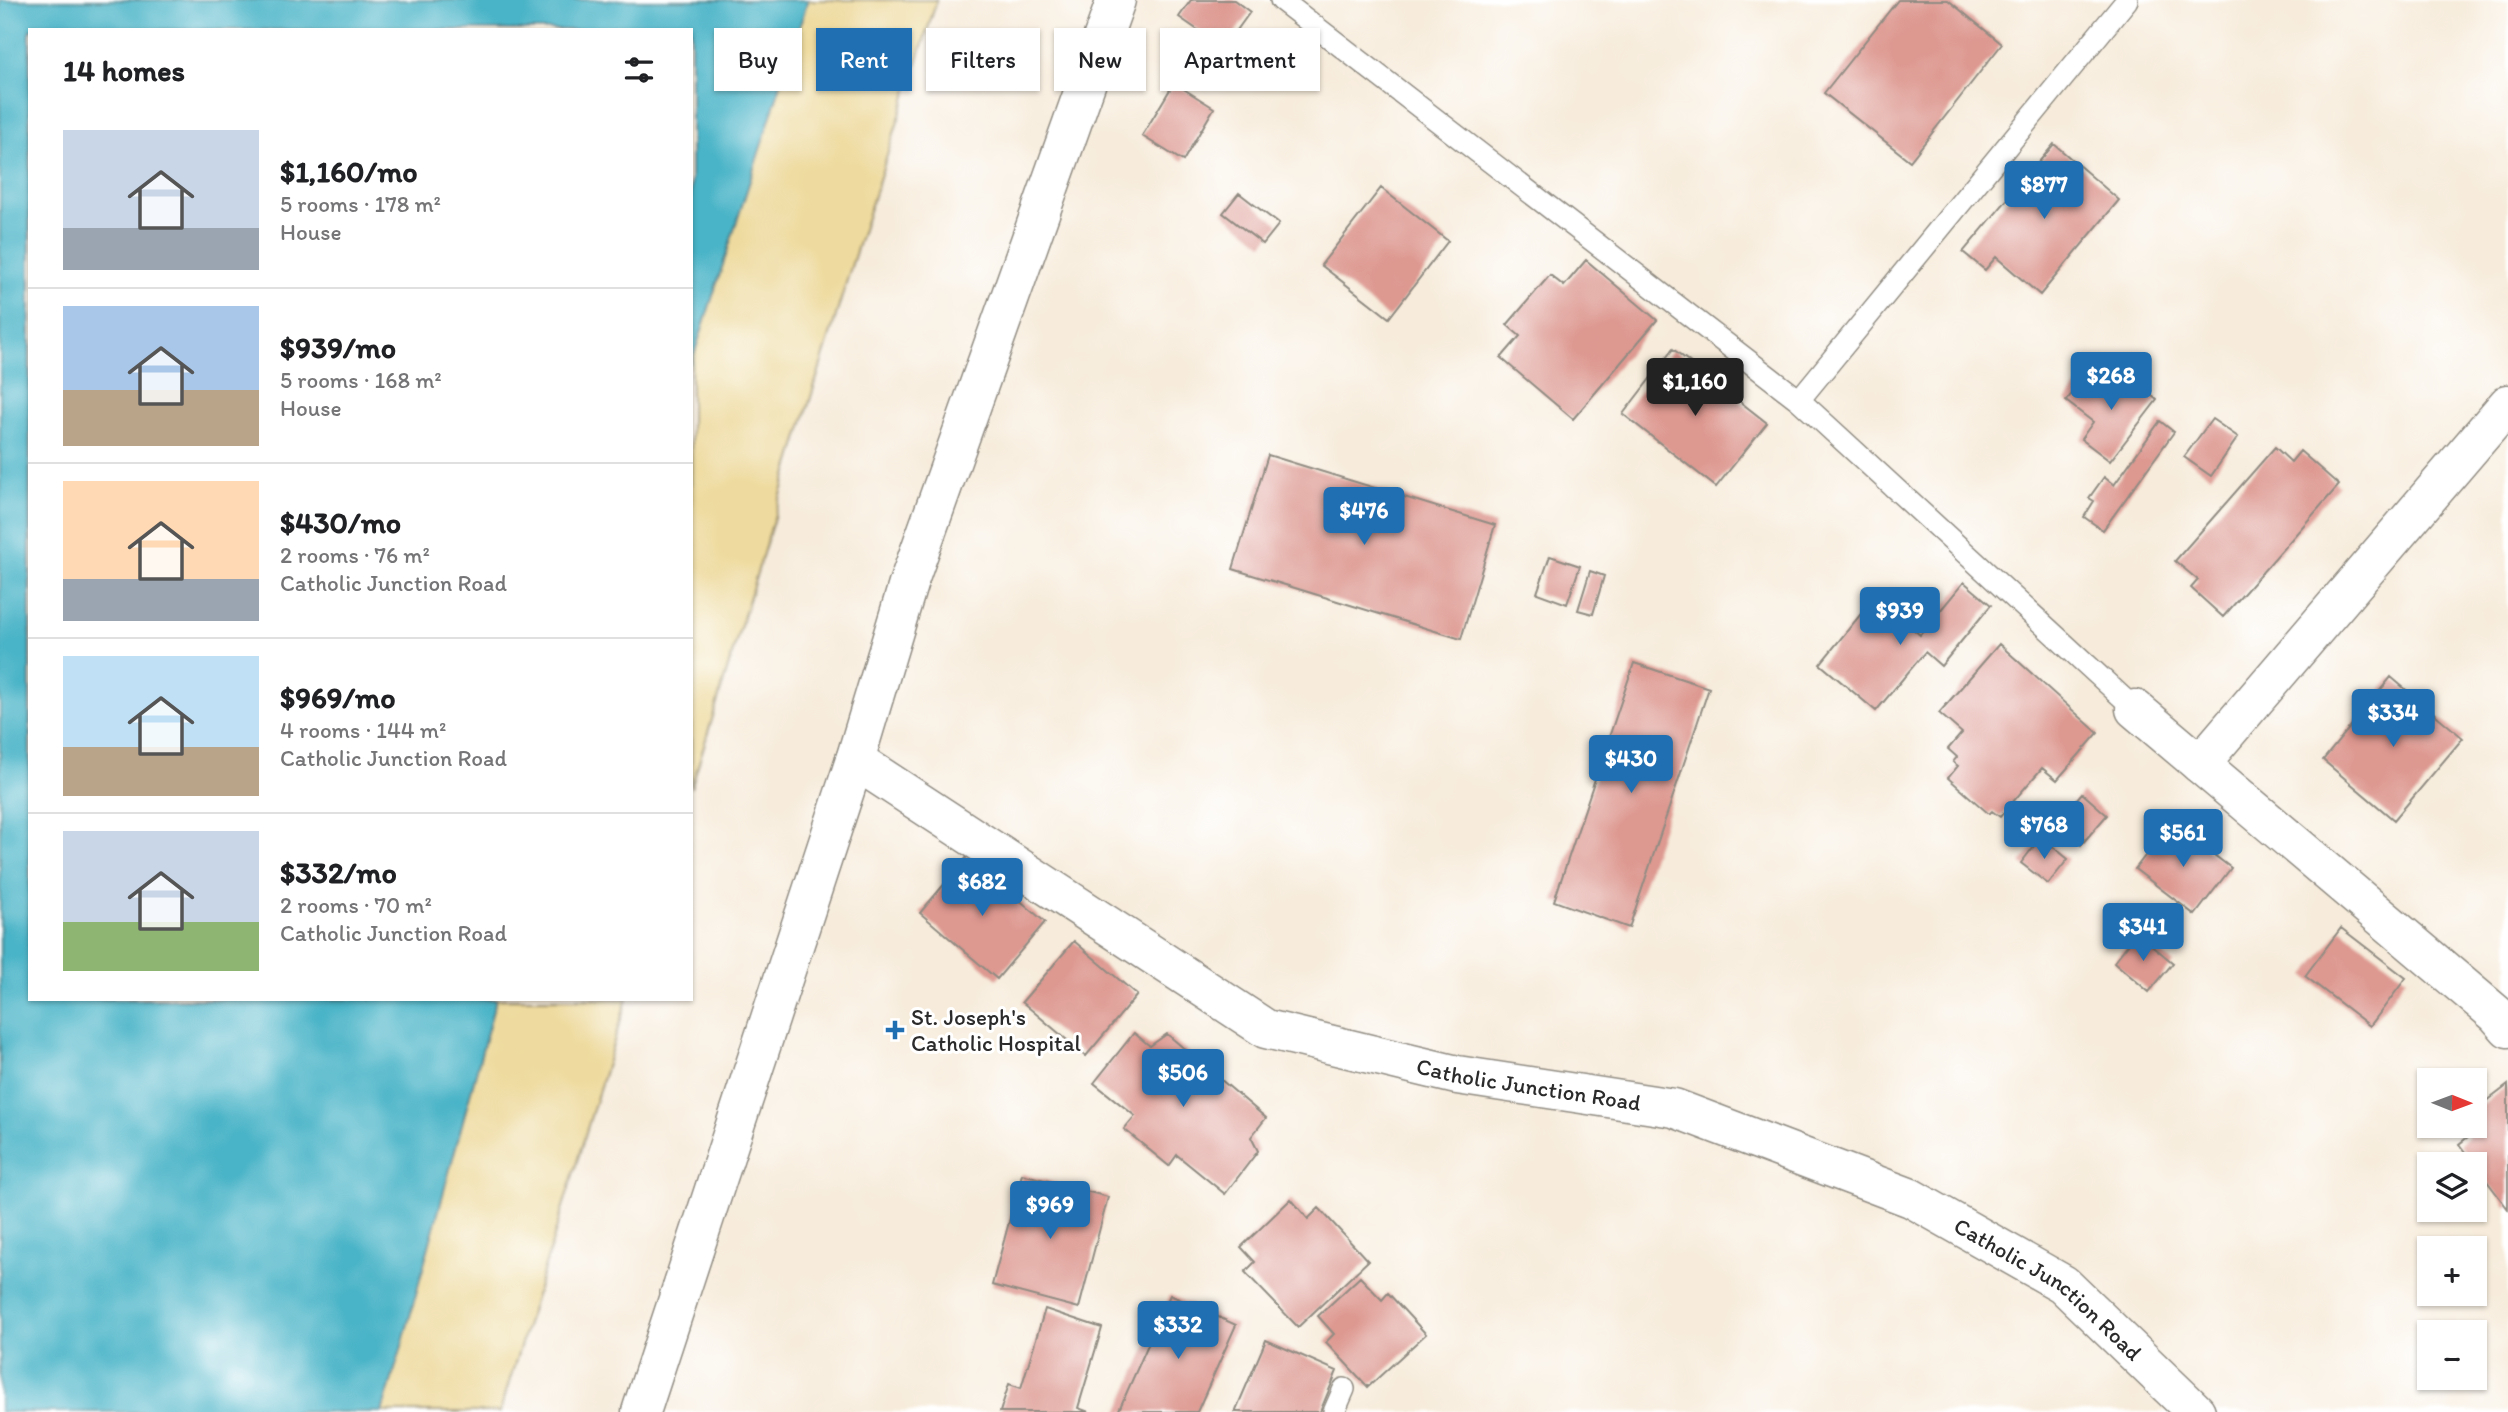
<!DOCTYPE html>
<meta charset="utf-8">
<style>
body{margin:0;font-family:Itim,sans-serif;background:#f6f6f6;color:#202124;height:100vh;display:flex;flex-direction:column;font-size:26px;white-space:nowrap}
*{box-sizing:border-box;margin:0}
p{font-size:23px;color:#757577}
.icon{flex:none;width:38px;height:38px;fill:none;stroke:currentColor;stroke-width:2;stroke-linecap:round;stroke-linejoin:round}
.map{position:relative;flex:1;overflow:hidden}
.details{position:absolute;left:28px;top:28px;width:665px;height:973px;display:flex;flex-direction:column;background:#fff;border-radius:0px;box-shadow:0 2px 5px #0004}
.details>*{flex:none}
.top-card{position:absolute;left:714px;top:28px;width:665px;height:63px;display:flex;gap:14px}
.needle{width:46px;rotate:91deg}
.buttons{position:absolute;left:2417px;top:1068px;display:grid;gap:14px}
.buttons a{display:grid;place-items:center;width:70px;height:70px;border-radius:0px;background:#fff;box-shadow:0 2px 5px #0004;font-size:35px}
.price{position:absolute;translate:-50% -60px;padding:0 16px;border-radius:7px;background:#1f6fb2;color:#fff;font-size:23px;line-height:46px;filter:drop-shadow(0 2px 4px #0008)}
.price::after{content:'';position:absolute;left:50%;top:42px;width:21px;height:16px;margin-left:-10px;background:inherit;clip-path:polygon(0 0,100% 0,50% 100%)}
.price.on{background:#222;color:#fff}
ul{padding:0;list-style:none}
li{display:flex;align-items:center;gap:21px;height:175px;padding:0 35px}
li+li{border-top:2px solid #e0e0e0}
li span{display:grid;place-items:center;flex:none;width:196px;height:140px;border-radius:0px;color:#555}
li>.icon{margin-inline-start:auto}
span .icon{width:84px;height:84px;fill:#fffc;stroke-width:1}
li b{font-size:30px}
h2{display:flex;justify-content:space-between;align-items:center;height:84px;padding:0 35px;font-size:30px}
.tag{padding:0 24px;border-radius:0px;background:#fff;box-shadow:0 2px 5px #0004;font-size:24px;line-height:63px}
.tag.on{background:#1f6fb2;color:#fff}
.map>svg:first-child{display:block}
.sand{fill:#eeda9e;stroke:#8c8264;stroke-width:2}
.water{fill:#4ab4c7;stroke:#3a7079;stroke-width:2}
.building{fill:#dd9890}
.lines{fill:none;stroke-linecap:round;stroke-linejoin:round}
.service-casing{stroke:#918c83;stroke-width:24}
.minor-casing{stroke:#918c83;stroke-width:41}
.service{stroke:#fff;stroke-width:21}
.minor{stroke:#fff;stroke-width:38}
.poi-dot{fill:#1f6fb2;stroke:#fff;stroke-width:2.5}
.labels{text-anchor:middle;stroke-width:6;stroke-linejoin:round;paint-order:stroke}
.poi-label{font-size:23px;fill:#2b2b2b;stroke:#fff;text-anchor:start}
.street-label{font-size:23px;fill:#2b2b2b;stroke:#fff}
</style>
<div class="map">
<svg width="2508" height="1412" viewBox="0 0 2508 1412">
<rect width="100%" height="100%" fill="#fff"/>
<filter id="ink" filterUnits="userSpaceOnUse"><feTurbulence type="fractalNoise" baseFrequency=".0143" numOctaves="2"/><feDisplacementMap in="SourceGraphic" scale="14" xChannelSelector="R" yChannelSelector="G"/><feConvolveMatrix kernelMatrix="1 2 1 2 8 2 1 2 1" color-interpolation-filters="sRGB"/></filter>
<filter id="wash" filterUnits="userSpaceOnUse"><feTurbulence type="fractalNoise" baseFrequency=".00686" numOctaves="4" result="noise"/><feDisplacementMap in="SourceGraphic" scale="28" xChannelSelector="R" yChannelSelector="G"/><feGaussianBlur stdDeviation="1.57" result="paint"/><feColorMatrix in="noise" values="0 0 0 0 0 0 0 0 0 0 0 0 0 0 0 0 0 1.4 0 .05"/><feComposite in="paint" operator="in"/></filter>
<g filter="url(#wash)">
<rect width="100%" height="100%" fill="#f7ecdb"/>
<path class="sand" d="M808,0H937L851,267L691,788V364Z
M496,999H627L500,1412H382L400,1353Z"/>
<path class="water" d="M0,0H808L691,364V30H30V999H496L400,1353L382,1412H0Z"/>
<g id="blocks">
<path class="building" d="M1191,0H1234L1250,12L1224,48L1179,17Z
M1898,0H1948L2002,44L1910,161L1824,93Z
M1174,83L1214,108L1183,161L1142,136Z
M2054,144L2119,200L2040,295L1996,257L1985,270L1963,252Z
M1381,188L1448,241L1389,318L1321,265Z
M1239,193L1279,224L1263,244L1223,213Z
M1586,260L1657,320L1573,419L1501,358L1520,336L1507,325L1550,275L1564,286Z
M1673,349L1767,423L1716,487L1623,414Z
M2119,370L2157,400L2110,461L2081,439L2093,422L2066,401L2086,376L2104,390Z
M2212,419L2238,437L2211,476L2184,457Z
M2160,421L2174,432L2103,530L2084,517L2094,501L2089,498L2104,477L2114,485Z
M2275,447L2291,462L2300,451L2339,485L2223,617L2191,588L2198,580L2175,561Z
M1268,455L1495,525L1461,639L1233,569Z
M1550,556L1580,566L1567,604L1537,593Z
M1590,571L1604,576L1593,614L1578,610Z
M1964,582L1991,605L1941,666L1925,652L1876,711L1820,664L1865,609L1890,629L1899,617L1920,635Z
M1999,644L2098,733L2057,780L2042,768L2000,817L1992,811L1989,814L1948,778L1958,766L1953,762L1957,757L1948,749L1962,733L1939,713Z
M1634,663L1709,688L1629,928L1554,901Z
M2391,677L2463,738L2394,820L2323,760Z
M2082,793L2107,815L2081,845L2057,822Z
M2171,822L2231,868L2195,915L2135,869Z
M2041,837L2068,859L2048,884L2021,863Z
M968,856L1045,922L997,979L920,913Z
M2341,928L2406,978L2370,1026L2305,976Z
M2137,933L2173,963L2149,992L2114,962Z
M1074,941L1137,995L1086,1056L1022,1002Z
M1134,1033L1150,1046L1167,1034L1266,1118L1251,1137L1258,1151L1225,1194L1177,1155L1169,1166L1124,1129L1135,1116L1094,1083Z
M2508,1085V1209L2459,1144L2469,1136L2461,1125H2474V1111Z
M1022,1174L1108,1197L1079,1308L992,1285Z
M1291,1199L1308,1219L1319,1208L1368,1261L1298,1327L1245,1272L1255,1262L1241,1247Z
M1360,1277L1382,1300L1388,1293L1426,1334L1368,1387L1326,1342L1334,1334L1318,1316Z
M1170,1295L1236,1325L1197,1412H1118Z
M1045,1309L1102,1328L1078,1408L1089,1412H1000L1009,1384L1021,1388Z
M1266,1340L1337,1371L1320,1412H1235Z"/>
</g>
</g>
<g filter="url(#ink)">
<use href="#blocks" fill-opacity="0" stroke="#918c83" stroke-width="2"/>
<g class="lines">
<g class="service-casing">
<path id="service" d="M1281,0L1799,400L2135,709
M1799,400L2127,0
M1334,1412L1344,1389"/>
</g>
<g class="minor-casing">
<g id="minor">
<path d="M2135,709L2496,1014L2508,1028"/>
<path id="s1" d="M855,760L1266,1029L1457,1075L1674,1108L1911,1198L2063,1284L2196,1412"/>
<path d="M2200,764L2508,404"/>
<path d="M641,1412L855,760L909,581L1116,0"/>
</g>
</g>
<use href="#service" class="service"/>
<use href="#minor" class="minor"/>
</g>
</g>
<path class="poi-dot" d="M891.5 1019.5h7v7h7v7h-7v7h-7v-7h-7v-7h7z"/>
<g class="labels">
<g class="poi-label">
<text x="911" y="1025">St. Joseph's<tspan x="911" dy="26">Catholic Hospital</tspan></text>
</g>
<g class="street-label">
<text dy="8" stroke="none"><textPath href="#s1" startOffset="760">Catholic Junction Road</textPath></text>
<text dy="8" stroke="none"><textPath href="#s1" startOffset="1326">Catholic Junction Road</textPath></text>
</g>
</g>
</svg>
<div class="buttons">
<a><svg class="needle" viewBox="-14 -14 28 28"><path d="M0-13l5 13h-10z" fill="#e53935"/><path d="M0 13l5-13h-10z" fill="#757577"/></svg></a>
<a><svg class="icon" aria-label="layers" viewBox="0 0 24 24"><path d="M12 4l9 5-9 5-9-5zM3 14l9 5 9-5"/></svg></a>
<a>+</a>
<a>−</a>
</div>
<b class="price" style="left:2044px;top:221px">$877</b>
<b class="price" style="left:2111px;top:412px">$268</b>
<b class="price on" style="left:1695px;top:418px">$1,160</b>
<b class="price" style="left:1364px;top:547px">$476</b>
<b class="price" style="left:1900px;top:647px">$939</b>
<b class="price" style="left:2393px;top:749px">$334</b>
<b class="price" style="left:1631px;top:795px">$430</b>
<b class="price" style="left:2044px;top:861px">$768</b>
<b class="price" style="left:2183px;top:869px">$561</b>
<b class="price" style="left:982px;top:918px">$682</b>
<b class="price" style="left:2143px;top:963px">$341</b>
<b class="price" style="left:1183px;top:1109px">$506</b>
<b class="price" style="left:1050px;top:1241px">$969</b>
<b class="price" style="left:1178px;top:1361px">$332</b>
<div class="top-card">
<a class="tag">Buy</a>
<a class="tag on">Rent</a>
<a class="tag">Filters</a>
<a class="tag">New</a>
<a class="tag">Apartment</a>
</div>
<section class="details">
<h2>14 homes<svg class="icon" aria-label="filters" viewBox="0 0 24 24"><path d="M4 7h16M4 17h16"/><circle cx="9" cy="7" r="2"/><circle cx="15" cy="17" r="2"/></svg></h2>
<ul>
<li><span style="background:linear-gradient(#c9d6e8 70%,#9aa5b1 0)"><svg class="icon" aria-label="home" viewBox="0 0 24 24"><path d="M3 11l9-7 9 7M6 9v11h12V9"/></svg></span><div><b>$1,160/mo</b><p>5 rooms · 178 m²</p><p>House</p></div></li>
<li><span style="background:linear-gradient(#a9c7e8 60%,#b9a48a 0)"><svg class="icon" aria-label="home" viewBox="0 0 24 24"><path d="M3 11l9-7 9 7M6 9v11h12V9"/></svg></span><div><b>$939/mo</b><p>5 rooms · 168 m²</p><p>House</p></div></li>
<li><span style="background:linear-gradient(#ffd9b3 70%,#9aa5b1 0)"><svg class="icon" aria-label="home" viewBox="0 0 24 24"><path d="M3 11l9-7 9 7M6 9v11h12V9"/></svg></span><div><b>$430/mo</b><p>2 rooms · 76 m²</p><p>Catholic Junction Road</p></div></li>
<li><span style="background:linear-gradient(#bfe0f5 65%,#b9a48a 0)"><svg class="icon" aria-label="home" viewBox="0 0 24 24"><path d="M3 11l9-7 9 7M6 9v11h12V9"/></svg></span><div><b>$969/mo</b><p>4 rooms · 144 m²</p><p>Catholic Junction Road</p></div></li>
<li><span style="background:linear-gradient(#c9d6e8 65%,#8fb573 0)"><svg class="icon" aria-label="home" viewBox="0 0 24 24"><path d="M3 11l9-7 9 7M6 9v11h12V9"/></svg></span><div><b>$332/mo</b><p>2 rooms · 70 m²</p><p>Catholic Junction Road</p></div></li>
</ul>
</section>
</div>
